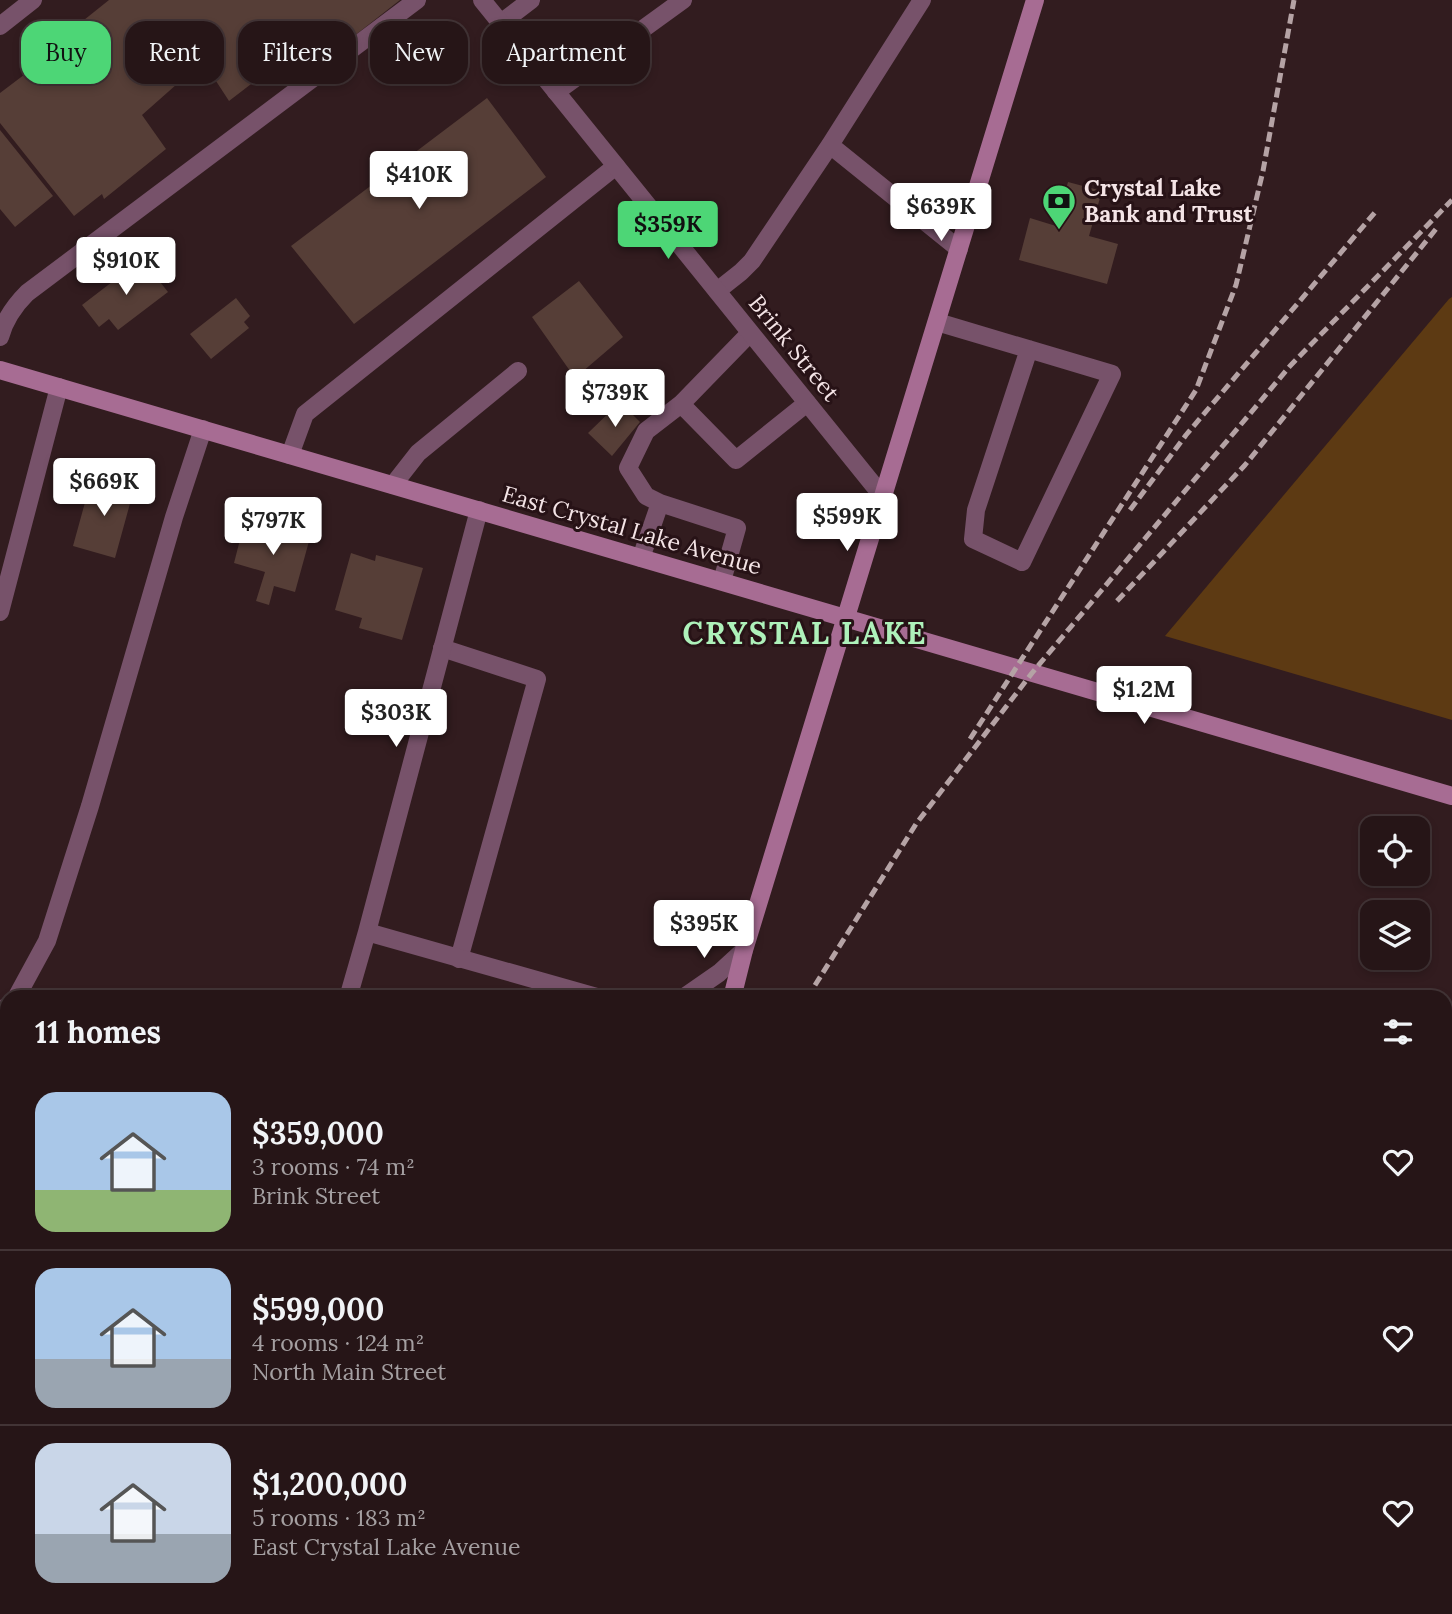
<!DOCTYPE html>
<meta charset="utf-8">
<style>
body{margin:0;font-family:Lora,serif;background:#2e1e20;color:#f1f3f6;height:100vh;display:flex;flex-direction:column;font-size:26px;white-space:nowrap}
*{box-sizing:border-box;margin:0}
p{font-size:23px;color:#a49fa1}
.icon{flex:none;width:38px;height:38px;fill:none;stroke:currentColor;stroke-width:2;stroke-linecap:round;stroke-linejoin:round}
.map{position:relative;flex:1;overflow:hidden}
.drawer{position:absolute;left:0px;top:990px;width:1452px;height:625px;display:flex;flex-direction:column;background:#261517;border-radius:21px 21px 0 0;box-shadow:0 4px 10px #0003,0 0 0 2px #423436}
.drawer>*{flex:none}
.guide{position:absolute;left:21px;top:21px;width:700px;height:63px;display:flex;gap:14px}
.controls{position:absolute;left:1360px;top:816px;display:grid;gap:14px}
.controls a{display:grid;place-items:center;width:70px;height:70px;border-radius:14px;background:#261517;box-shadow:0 4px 10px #0003,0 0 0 2px #423436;font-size:35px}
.price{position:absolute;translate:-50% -60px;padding:0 16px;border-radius:7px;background:#fff;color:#222;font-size:23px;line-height:46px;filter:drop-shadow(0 2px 4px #0008)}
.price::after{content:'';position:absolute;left:50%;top:42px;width:21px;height:16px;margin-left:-10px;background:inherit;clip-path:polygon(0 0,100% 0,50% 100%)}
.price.selected{background:#4dd676;color:#111}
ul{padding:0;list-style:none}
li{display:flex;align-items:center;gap:21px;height:175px;padding:0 35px}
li+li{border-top:2px solid #423436}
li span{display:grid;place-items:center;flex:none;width:196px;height:140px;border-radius:21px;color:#555}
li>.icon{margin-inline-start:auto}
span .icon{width:84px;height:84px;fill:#fffc;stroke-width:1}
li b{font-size:30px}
h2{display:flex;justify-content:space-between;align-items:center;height:84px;padding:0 35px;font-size:30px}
.chip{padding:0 24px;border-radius:21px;background:#261517;box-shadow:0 4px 10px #0003,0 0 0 2px #423436;font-size:24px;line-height:63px}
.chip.selected{background:#4dd676;color:#111}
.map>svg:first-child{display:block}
.green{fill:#5d3a13}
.building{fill:#563e37}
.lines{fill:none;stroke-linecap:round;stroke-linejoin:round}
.lane{stroke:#77526a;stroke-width:18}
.street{stroke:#77526a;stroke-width:18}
.secondary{stroke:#a76c93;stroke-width:18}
.rail{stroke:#b5a3a5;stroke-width:5;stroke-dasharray:10 5;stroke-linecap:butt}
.labels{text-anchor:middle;stroke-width:6;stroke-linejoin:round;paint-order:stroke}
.poi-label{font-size:23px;font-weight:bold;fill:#f4e4e6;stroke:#271216;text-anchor:start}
.street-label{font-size:23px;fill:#f4e4e6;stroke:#271216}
.district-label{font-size:30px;font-weight:bold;letter-spacing:2px;fill:#aef1ba;stroke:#271216}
</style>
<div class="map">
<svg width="1452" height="1614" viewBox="0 0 1452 1614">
<rect width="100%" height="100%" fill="#321c1f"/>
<path class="green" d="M1452,297V720L1165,636L1449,299Z"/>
<path class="building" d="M109,0H400L326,58L311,38L229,101L203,61L142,115L166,149L104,199L102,194L74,216L0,123V93L53,53L49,48Z
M487,98L546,177L354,324L291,246Z
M0,130L53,196L15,227L0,209Z
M1068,182L1102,191L1089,236L1118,244L1107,284L1019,260L1030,218L1056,226Z
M142,259L168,292L118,330L109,319L99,327L82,305Z
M579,281L623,337L575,378L532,317Z
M236,298L250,316L244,322L249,328L211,359L190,334Z
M620,402L640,422L612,456L588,433Z
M92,477L134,489L115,558L73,546Z
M244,524L274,532L276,524L311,534L295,592L274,586L269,605L256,601L265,572L234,563Z
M351,553L375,561L376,555L423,568L402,640L359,628L362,618L335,610Z
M1446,1298L1452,1300V1614H1302L1304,1608H1446Z"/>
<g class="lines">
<path class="lane" d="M501,23L531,0
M556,92L683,0
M830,145L959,249
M717,291L741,272L752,261L830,145L922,0
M750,333L681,404L736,460L807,403
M0,337C5,319 14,306 27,293L417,0
M681,404L646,431L628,468L646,496L660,503L737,528L722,581
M290,455L305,414L616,166
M393,485L418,453L518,371
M641,558L660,503
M0,612L59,387
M442,648L537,679L459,959
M16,998L47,941L90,806L174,517L203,429
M0,1013L7,1006
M726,1608L744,1614"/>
<path class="street" d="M482,0L884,498
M0,26L33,0
M937,322L1112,374L1022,562L973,539L976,510L1029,349
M367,932L600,998
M348,998L367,932L479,510
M683,998L719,973L744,950"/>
<path class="secondary" d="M0,370L1452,796
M732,998L744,950L1035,0
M564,1614L565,1608"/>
<path class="rail" d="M1130,510L1186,435L1377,210
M1117,601L1245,465L1436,229
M970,739L1196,390L1236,285L1263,171L1294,0
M807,998L916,824L1032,673L1290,366L1452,200
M482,1614L484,1608"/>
</g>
<defs>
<g id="bank-pin" transform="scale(1.75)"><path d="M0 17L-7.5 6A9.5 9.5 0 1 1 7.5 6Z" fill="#4dd676" stroke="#271216"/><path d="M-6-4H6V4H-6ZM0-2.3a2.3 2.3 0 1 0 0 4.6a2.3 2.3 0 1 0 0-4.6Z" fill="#111"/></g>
</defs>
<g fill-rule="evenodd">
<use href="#bank-pin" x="1059" y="201"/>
</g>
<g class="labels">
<g class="poi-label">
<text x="1084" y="196">Crystal Lake<tspan x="1084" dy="26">Bank and Trust</tspan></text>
</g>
<g class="street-label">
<text transform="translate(794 348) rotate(51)" y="8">Brink Street</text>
<text transform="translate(632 530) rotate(16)" y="8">East Crystal Lake Avenue</text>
</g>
<g class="district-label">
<text x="805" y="644">CRYSTAL LAKE</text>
</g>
</g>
</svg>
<div class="controls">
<a><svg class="icon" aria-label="locate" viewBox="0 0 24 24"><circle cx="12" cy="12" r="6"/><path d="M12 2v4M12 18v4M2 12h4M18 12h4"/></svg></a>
<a><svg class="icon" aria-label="layers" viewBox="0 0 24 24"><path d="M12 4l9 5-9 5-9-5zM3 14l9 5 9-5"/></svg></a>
</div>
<b class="price" style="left:419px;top:211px">$410K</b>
<b class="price" style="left:941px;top:243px">$639K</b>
<b class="price selected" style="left:668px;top:261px">$359K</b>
<b class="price" style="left:126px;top:297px">$910K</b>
<b class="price" style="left:615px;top:429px">$739K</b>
<b class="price" style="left:104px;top:518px">$669K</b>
<b class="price" style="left:847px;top:553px">$599K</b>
<b class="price" style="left:273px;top:557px">$797K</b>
<b class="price" style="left:1144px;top:726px">$1.2M</b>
<b class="price" style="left:396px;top:749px">$303K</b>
<b class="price" style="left:704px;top:960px">$395K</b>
<div class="guide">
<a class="chip selected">Buy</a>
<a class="chip">Rent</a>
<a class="chip">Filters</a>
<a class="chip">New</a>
<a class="chip">Apartment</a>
</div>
<section class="drawer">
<h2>11 homes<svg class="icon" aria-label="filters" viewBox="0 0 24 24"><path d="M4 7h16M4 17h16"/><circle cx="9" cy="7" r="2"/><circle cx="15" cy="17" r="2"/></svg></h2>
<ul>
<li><span style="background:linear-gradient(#a9c7e8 70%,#8fb573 0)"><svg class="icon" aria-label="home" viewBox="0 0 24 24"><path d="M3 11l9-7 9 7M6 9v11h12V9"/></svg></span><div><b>$359,000</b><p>3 rooms · 74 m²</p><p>Brink Street</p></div><svg class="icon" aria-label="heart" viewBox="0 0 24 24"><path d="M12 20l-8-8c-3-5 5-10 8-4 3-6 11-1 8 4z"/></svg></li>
<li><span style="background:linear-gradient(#a9c7e8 65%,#9aa5b1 0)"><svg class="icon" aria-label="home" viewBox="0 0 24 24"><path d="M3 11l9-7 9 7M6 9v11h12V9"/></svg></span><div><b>$599,000</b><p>4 rooms · 124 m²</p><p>North Main Street</p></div><svg class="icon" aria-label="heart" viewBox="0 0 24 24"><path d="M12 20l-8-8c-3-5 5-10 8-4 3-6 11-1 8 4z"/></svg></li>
<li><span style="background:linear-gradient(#c9d6e8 65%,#9aa5b1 0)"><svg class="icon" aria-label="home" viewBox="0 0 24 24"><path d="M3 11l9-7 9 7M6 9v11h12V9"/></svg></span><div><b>$1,200,000</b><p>5 rooms · 183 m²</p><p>East Crystal Lake Avenue</p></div><svg class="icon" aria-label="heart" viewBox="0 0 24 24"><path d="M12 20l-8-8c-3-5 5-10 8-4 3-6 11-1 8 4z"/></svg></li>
</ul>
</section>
</div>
